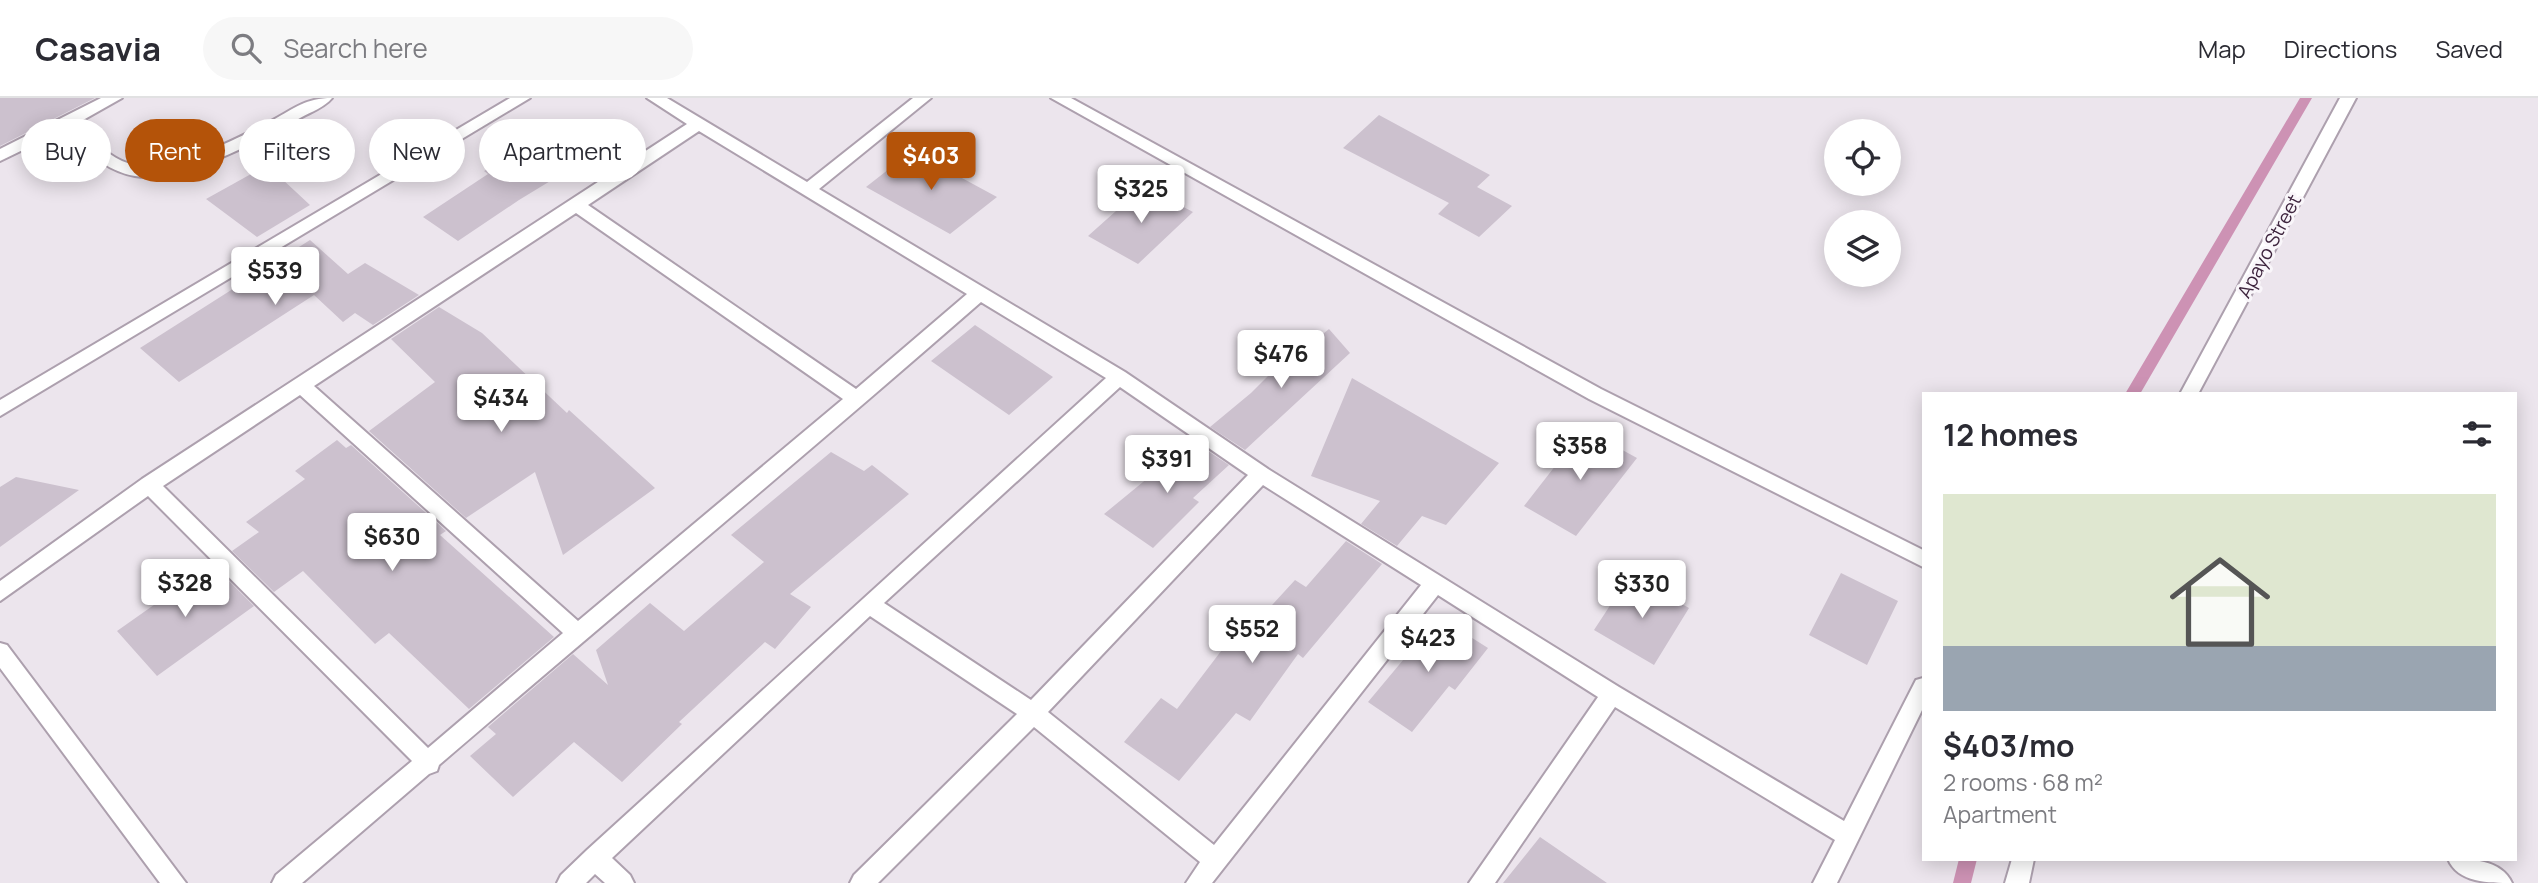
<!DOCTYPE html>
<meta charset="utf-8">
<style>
body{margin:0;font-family:Manrope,sans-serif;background:#f7f7f7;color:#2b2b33;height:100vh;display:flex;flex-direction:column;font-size:26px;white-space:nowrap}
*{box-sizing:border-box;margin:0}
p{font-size:23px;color:#7c7c81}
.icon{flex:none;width:38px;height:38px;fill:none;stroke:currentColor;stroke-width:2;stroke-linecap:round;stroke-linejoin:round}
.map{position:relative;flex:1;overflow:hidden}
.side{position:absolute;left:1922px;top:294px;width:595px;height:469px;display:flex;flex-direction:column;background:#fff;border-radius:0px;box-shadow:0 4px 18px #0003}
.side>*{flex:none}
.guide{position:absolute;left:21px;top:21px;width:665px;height:63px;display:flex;gap:14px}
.buttons{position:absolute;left:1824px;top:21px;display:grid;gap:14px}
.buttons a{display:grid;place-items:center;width:77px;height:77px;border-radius:50%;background:#fff;box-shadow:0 4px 18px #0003;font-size:35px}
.price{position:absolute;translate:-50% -60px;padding:0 16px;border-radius:7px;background:#fff;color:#222;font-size:23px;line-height:46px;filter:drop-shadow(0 2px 4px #0008)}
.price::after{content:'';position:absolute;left:50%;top:42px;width:21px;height:16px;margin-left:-10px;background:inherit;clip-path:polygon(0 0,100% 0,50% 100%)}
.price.active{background:#b45309;color:#fff}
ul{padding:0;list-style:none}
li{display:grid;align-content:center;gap:14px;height:371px;padding:0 21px}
li span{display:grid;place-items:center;height:217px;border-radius:0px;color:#555}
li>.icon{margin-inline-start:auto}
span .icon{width:126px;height:126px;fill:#fffc;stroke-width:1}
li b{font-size:30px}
h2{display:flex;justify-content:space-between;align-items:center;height:84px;padding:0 21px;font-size:30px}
.chip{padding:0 24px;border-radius:32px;background:#fff;box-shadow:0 4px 18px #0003;font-size:24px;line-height:63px}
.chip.active{background:#b45309;color:#fff}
header{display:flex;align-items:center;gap:42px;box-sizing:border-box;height:98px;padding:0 35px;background:#fff;border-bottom:2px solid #e1e1e2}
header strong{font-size:33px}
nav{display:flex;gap:38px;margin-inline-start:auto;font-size:24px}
.search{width:490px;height:63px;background:#f7f7f7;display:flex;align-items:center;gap:18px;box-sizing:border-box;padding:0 24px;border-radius:38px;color:#7c7c81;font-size:26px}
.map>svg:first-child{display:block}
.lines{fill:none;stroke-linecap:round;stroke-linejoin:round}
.stream{fill:#cd92b4;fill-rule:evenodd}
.building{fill:#ccc1ce}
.minor-casing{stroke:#ada0ae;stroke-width:4}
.tertiary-casing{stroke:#ada0ae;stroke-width:4}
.minor{fill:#fff;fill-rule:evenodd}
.tertiary{fill:#fff;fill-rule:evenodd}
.labels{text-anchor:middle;stroke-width:6;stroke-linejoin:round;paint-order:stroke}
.street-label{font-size:19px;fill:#3e253e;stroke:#f9f6fa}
</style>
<header>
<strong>Casavia</strong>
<div class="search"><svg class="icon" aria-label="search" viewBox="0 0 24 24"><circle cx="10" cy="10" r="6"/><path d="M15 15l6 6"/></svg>Search here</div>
<nav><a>Map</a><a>Directions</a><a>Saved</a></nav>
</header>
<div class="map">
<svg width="2538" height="785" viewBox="0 0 2538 785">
<rect width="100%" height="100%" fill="#ece5ed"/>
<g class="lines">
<path class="stream" d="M2300,0H2312L2140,296H2125Z
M1959,761H1977L1971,785H1953Z"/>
</g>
<path class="building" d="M0,0H95L0,48Z
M1379,17L1490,77L1477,89L1512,108L1479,139L1438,116L1449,105L1343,50Z
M569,24L603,51L519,102L458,143L423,119L488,76L484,73Z
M912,53L997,99L950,136L866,89Z
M267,67L310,107L257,139L206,101Z
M1144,88L1193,114L1138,166L1088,138Z
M310,142L348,176L365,165L419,197L373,227L355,215L343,224L314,197L179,284L140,250Z
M439,209L482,235L567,315L569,312L655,390L563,457L535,374L466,420L369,333L435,284L391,241Z
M975,227L1053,279L1009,317L931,263Z
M1329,231L1350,255L1245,352L1210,329L1251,295L1302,244L1308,248Z
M1352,280L1499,365L1446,427L1422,418L1397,448L1361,426L1380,403L1311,378Z
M1584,331L1637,360L1576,438L1524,408Z
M337,342L346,350L351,347L446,433L440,437L554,539L469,611L389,535L375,546L303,473L274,494L232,453L259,434L246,424L305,381L295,373Z
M1193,343L1229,367L1193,400L1199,404L1153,450L1104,416Z
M831,354L864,373L872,367L909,396L790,496L811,509L775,551L765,544L679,624L682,626L622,684L574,644L513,699L470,658L496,636L488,629L573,556L608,587L596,552L650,505L684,533L764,464L731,437Z
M16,379L79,392L0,449V389Z
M1346,443L1382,466L1303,560L1298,556L1250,623L1236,615L1179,683L1124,644L1161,600L1177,611L1234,536L1242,540L1295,482L1306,489Z
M212,466L254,508L157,578L117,533Z
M1841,475L1898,503L1867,567L1809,537Z
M1630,477L1689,510L1654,567L1594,532Z
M1439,519L1488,550L1455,592L1449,588L1412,634L1368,604Z
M1540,739L1607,785H1503Z"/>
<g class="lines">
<g class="minor-casing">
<path id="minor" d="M101,0H122L76,26C90,38 104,55 122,63C163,81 236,41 273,22C295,10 306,0 332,0C325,9 311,14 300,20C261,42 180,86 135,78C105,73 86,52 64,32L0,63V51Z
M510,0H530L0,318V302Z
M647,0H667L807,84L913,0H931L819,91L1125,274L1268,371L1619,589L1844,723L1916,582L1923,580V610L1837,785H1813L1835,742L1615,609L1495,785H1469L1598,599L1438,497L1212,785H1186L1200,764L1034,629L878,785H850L854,777L1017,616L870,518L612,760L630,777L634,785H605L595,776L586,785H557L561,777L587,752L1106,280L981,204C803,360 619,512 439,667L437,673L429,676L302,785H272L276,777L412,663L148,398L0,503V483L142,381L687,26ZM699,33L967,196L856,291L588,107ZM576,115L843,301L578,523L314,288ZM1120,289L1248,377L1031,602L884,505ZM300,297L563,535L428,650L163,388ZM1263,387L1421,487L1214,747L1048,614Z
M2340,0H2356L2198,296H2180Z
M0,545L7,547L186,785H160L0,570Z
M2012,761H2034L2029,785H2005Z"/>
</g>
<g class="tertiary-casing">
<path id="tertiary" d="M1051,0H1071L1601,291L1923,452V469L1589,301Z
M2448,761C2470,761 2501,761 2512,785C2489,785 2458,785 2448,761Z"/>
</g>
<use href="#minor" class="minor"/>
<use href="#tertiary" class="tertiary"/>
</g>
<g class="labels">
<g class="street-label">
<text transform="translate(2269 148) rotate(-62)" y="7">Apayo Street</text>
</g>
</g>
</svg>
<div class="buttons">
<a><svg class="icon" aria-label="locate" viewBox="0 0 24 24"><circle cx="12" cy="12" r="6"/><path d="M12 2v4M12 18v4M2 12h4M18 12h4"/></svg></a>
<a><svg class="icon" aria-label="layers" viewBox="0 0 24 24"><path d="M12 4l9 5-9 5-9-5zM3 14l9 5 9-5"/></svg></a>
</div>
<b class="price active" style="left:931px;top:94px">$403</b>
<b class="price" style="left:1141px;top:127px">$325</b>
<b class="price" style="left:275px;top:209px">$539</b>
<b class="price" style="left:1281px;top:292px">$476</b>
<b class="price" style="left:501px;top:336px">$434</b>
<b class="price" style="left:1580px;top:384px">$358</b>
<b class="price" style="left:1167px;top:397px">$391</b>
<b class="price" style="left:392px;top:475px">$630</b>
<b class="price" style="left:185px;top:521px">$328</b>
<b class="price" style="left:1642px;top:522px">$330</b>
<b class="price" style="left:1252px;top:567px">$552</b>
<b class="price" style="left:1428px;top:576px">$423</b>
<div class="guide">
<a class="chip">Buy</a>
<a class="chip active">Rent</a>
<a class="chip">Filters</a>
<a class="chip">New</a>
<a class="chip">Apartment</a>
</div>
<section class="side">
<h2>12 homes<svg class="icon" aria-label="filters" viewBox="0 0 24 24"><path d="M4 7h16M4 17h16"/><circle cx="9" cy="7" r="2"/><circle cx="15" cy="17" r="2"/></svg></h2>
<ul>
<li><span style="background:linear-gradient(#dfe7d0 70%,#9aa5b1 0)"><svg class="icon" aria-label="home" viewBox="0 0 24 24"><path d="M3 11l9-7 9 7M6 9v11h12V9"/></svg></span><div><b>$403/mo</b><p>2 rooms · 68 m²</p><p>Apartment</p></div></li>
</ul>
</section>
</div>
